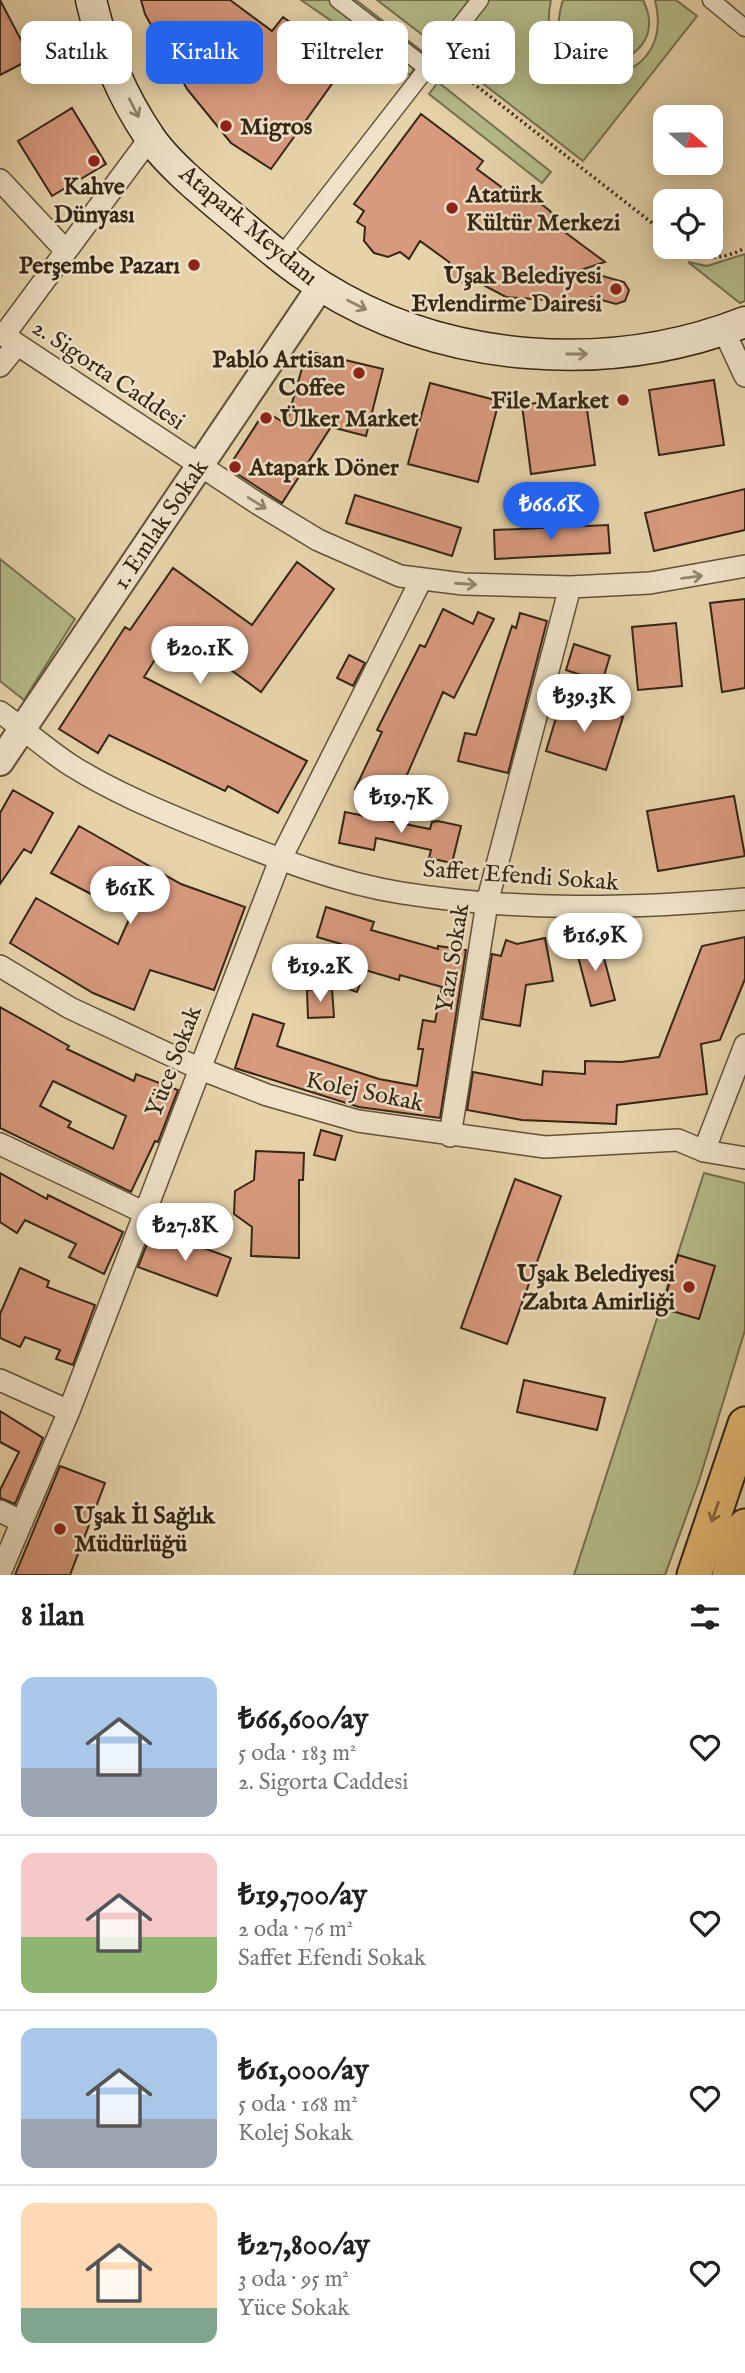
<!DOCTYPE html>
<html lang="tr">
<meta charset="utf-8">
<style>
body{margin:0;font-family:"IM FELL English",serif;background:#f2f2f2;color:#222;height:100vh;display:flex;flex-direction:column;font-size:26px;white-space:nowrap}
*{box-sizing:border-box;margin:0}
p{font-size:23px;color:#767676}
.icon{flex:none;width:38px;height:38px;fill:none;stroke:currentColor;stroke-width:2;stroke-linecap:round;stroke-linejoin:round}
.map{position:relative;height:1575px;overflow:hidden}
.panel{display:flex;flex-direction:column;background:#fff;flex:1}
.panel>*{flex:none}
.guide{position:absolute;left:21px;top:21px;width:704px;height:63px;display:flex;gap:14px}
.needle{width:46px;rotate:110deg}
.buttons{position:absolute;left:653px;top:105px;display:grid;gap:14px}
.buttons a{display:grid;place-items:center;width:70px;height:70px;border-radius:14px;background:#fff;box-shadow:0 4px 18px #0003;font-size:35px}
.price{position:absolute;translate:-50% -60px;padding:0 16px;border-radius:24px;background:#fff;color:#222;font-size:23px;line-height:46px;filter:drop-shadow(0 2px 4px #0008)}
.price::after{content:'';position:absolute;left:50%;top:42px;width:21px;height:16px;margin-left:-10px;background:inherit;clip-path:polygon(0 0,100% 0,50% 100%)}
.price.active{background:#2563eb;color:#fff}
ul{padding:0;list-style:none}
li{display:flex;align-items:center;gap:21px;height:175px;padding:0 21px}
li+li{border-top:2px solid #e0e0e0}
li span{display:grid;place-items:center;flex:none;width:196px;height:140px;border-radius:14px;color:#555}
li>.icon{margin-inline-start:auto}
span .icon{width:84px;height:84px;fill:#fffc;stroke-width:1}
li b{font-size:30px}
h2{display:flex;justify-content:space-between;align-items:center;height:84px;padding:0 21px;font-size:30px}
.chip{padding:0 24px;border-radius:14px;background:#fff;box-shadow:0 4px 18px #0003;font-size:24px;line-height:63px}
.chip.active{background:#2563eb;color:#fff}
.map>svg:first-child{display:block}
.green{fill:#b4bc89;stroke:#74714e;stroke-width:2}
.building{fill:#d89a7e;stroke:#342613;stroke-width:2;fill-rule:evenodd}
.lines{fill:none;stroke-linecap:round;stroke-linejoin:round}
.pedestrian-casing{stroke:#605139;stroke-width:19}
.minor-casing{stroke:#605139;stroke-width:24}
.tertiary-casing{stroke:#605139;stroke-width:30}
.secondary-casing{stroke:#342613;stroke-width:33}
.trunk-casing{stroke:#342613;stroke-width:37}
.path{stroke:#342613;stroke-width:3.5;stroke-dasharray:2 3.5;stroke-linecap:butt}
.pedestrian{stroke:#efe2c8;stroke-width:16}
.minor{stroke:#efe2c8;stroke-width:21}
.tertiary{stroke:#efe2c8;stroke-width:26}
.secondary{stroke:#efe2c8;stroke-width:30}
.trunk{stroke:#e3ba75;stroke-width:33}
.oneway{stroke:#92846e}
.oneway2{stroke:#83693f}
.poi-dot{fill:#8f2418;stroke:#efe2c8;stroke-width:2.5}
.labels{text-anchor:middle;stroke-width:5;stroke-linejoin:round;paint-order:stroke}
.poi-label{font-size:24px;font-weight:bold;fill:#342613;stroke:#efe2c8;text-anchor:start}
.street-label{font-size:24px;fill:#342613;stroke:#efe2c8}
</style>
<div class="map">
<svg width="745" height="1575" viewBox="0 0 745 1575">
<rect width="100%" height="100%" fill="#e6d3aa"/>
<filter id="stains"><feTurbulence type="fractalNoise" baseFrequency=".00286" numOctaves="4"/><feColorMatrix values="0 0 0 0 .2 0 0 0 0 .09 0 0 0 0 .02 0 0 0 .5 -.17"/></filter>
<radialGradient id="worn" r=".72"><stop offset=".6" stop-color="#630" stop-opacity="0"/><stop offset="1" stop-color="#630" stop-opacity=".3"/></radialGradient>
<path class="green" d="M301,0H356L424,53L410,75Z
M377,0H472L437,46Z
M489,0H551C529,103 680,98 655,0H676L697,16L583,161L446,55Z
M563,0H643C680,75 533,93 563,0Z
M438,82L551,172L542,183L429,94Z
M745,254V301L740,303L688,262L707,266Z
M0,559L75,619L24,700L0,681Z
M704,1173L745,1183V1330L699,1481L665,1575H574Z"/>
<path class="building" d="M0,0L31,59L0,75Z
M141,0H230L272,31L283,17L347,63L271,169L231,143L187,89L145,14Z
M72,108L106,164L52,196L18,141Z
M421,114L483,161L477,169L504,189L536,200L550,211L562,230L605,262L581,270L624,282L629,290L625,301L616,304L591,297V303L506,297L474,280L453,283L449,262L420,241L409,259L400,252L388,257L374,253L364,241L365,227L357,222L364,211L354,204Z
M307,351L383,369L366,436L331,427L282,503L228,468L265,411L286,424Z
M714,380L724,445L659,455L649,390Z
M430,383L499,401L478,482L408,464Z
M585,396L595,465L531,474L522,405Z
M745,489V530L654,551L645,513Z
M355,495L461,528L452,556L346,523Z
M608,525L610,553L495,559L494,530Z
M297,562L334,589L261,692L202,649L199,653L171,634L144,677L307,761L278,813L228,786L225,791L109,735L98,753L59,729L125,627L130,630L173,568L252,625Z
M745,599V688L722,692L710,603Z
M443,609L473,624L478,612L494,619L454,698L443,692L393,807L355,789L382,732L377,730L389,706L420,645L425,647Z
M520,613L547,621L508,773L458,761L465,733L476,735L512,626L516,628Z
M676,623L682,686L638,690L632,627Z
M574,644L610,656L602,682L566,670Z
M349,655L365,663L353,686L337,678Z
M562,698L623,717L606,770L546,751Z
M13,790L53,813L31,853L24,849L0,884V813Z
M734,796L745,856L658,871L647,811Z
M345,812L430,829L432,822L438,821L461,826L452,863L429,858L431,850L376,838L374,850L339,843Z
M79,826L181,884L245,907L214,990L150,970L134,1010L93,993L10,943L36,898L118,944L131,915L51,873Z
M326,907L374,922L371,930L438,949V946L466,950L440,1118L359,1107L235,1068L253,1014L284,1024L277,1046L379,1079L417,1086L423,1049H418L423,1020L435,1022L442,987L400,975L399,980L365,970L357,992L328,982L341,944L317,937Z
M745,937V979L720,1040L701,1044L707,1094L617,1105L616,1124L522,1120L467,1110L473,1072L542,1085L543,1071L585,1074V1061L621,1062L659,1057L702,946Z
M545,938L553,981L526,985L520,1026L482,1019L492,954L501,956L506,940L517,944Z
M599,939L615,1000L591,1006L575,945Z
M332,989L334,1017L308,1018L307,990Z
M0,1007L69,1046L67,1049L134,1081L136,1074L178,1090L158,1142L155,1141L131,1192L0,1128ZM53,1081L126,1116L113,1149L68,1127L71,1122L40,1106Z
M321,1130L342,1136L335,1160L314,1155Z
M256,1151L304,1153L303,1180H299V1258L251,1256L252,1227L234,1214L235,1191L254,1180Z
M0,1173L47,1199L48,1195L123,1232L104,1274L69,1257L76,1244L25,1220L17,1233L0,1222Z
M515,1179L561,1196L507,1344L461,1328Z
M153,1229L231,1258L217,1296L138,1267Z
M678,1255L715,1266L699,1319L662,1308Z
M20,1268L49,1281L47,1287L95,1305L73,1365L56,1359L60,1350L25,1337L20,1347L0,1338V1314Z
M524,1380L605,1398L597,1430L517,1412Z
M0,1411L43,1438L15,1504L0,1498V1490L19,1452L0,1442Z
M60,1466L105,1483L70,1575H15Z"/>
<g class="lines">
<g class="pedestrian-casing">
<path id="pedestrian" d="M338,0L427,68L480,0
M711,0L745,28
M280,257L427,68"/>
</g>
<g class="minor-casing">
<path id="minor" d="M0,180L66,251
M724,331L745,376
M0,333L257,503L318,540L400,576L463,584L570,587L650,583L745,566
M4,335L150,138
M0,366L17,345
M0,712C24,729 47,750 72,766C112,791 157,810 201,828C266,854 332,882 402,893C516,911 630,909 745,899
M0,966L70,1008L198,1068L267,1095L358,1121L545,1147L678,1140L704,1151L745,1158
M450,1136L487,903L570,587
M0,1144L143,1212
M704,1151L745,1045
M0,1380L69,1411
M0,1511L22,1522
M0,1573L69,1411L280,860L421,580"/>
</g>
<g class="tertiary-casing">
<path id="tertiary" d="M0,762L321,286"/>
</g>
<g class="secondary-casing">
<path id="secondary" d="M91,0C102,47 122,96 149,136C167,164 211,199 237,221C264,244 291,267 321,286C445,364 609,375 745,322"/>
</g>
<g class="trunk-casing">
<path id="trunk" d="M694,1575L745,1424
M729,1575L745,1526"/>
</g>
<path class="path" d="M451,66L665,233
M683,247C703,262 724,259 745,248"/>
<use href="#pedestrian" class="pedestrian"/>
<use href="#minor" class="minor"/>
<use href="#tertiary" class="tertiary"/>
<use href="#secondary" class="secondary"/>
<use href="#trunk" class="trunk"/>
</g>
<defs><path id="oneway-shaft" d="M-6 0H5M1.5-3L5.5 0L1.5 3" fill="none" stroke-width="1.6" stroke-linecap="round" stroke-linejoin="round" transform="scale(1.75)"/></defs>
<g class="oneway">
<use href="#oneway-shaft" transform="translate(134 108) rotate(63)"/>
<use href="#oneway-shaft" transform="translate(357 305) rotate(27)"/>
<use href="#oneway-shaft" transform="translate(577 354)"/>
<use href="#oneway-shaft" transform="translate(257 503) rotate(32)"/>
<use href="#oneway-shaft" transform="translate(692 577) rotate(-8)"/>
<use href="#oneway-shaft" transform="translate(466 584) rotate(4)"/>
</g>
<use class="oneway2" href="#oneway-shaft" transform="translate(715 1512) rotate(109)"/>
<g class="poi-dot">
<circle cx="226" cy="126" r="7"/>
<circle cx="94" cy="161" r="7"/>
<circle cx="452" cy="208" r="7"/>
<circle cx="194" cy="265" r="7"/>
<circle cx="616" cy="289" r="7"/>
<circle cx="359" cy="373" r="7"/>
<circle cx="623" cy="400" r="7"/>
<circle cx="266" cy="418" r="7"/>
<circle cx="235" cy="467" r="7"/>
<circle cx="689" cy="1287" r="7"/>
<circle cx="60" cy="1529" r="7"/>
</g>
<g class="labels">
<g class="poi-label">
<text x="240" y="134">Migros</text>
<text x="94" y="194" text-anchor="middle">Kahve<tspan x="94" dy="28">Dünyası</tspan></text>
<text x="466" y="202">Atatürk<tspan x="466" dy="28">Kültür Merkezi</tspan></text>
<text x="180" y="273" text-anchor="end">Perşembe Pazarı</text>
<text x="602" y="283" text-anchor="end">Uşak Belediyesi<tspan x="602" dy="28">Evlendirme Dairesi</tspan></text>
<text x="345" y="367" text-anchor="end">Pablo Artisan<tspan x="345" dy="28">Coffee</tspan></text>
<text x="609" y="408" text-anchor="end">File Market</text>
<text x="280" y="426">Ülker Market</text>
<text x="249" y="475">Atapark Döner</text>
<text x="675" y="1281" text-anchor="end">Uşak Belediyesi<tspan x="675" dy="28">Zabıta Amirliği</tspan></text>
<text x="74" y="1523">Uşak İl Sağlık<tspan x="74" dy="28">Müdürlüğü</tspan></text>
</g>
<g class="street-label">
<text transform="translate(249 225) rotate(40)" y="8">Atapark Meydanı</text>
<text transform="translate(109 374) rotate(34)" y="8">2. Sigorta Caddesi</text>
<text transform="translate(160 524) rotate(-56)" y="8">1. Emlak Sokak</text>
<text transform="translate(521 875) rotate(4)" y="8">Saffet Efendi Sokak</text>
<text transform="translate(452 958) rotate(-81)" y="8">Yazı Sokak</text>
<text transform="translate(173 1061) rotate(-69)" y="8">Yüce Sokak</text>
<text transform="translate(365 1091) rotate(12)" y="8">Kolej Sokak</text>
</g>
</g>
<rect width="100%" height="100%" filter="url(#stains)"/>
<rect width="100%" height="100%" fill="url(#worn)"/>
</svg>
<div class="buttons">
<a><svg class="needle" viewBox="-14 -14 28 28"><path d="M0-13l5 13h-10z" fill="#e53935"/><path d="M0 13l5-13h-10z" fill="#767676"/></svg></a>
<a><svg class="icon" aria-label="locate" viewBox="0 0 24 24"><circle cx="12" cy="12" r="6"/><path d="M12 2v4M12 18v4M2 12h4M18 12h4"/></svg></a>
</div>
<b class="price active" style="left:551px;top:542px">₺66.6K</b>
<b class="price" style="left:200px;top:686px">₺20.1K</b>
<b class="price" style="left:584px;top:734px">₺39.3K</b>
<b class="price" style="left:401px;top:835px">₺19.7K</b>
<b class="price" style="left:130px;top:926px">₺61K</b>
<b class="price" style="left:595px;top:973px">₺16.9K</b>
<b class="price" style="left:320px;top:1004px">₺19.2K</b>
<b class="price" style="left:185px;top:1263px">₺27.8K</b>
<div class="guide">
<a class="chip">Satılık</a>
<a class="chip active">Kiralık</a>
<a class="chip">Filtreler</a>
<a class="chip">Yeni</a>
<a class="chip">Daire</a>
</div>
</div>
<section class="panel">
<h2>8 ilan<svg class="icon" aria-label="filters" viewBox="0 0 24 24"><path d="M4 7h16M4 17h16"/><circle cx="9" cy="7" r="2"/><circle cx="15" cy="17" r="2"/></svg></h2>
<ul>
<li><span style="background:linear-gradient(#a9c7e8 65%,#9aa5b1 0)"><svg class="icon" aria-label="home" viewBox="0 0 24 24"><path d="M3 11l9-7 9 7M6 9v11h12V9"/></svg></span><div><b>₺66,600/ay</b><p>5 oda · 183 m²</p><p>2. Sigorta Caddesi</p></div><svg class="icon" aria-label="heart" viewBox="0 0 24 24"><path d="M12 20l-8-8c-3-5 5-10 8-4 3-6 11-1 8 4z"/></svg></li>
<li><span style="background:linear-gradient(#f6c9c9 60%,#8fb573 0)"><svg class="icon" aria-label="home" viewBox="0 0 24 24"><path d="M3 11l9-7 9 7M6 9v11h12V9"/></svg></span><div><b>₺19,700/ay</b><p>2 oda · 76 m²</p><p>Saffet Efendi Sokak</p></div><svg class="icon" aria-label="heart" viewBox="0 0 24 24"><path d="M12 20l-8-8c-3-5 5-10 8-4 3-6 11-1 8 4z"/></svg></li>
<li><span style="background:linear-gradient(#a9c7e8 65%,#9aa5b1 0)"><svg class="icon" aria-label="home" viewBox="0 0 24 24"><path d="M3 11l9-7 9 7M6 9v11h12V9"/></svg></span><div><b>₺61,000/ay</b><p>5 oda · 168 m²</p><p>Kolej Sokak</p></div><svg class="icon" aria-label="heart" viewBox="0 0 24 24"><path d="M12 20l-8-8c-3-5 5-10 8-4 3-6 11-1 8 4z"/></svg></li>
<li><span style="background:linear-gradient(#ffd9b3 75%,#7fa58c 0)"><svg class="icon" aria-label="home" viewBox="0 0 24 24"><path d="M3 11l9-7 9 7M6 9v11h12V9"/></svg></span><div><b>₺27,800/ay</b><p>3 oda · 95 m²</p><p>Yüce Sokak</p></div><svg class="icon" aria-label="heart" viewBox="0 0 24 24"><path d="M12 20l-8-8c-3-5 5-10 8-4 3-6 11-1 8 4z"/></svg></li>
</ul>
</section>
